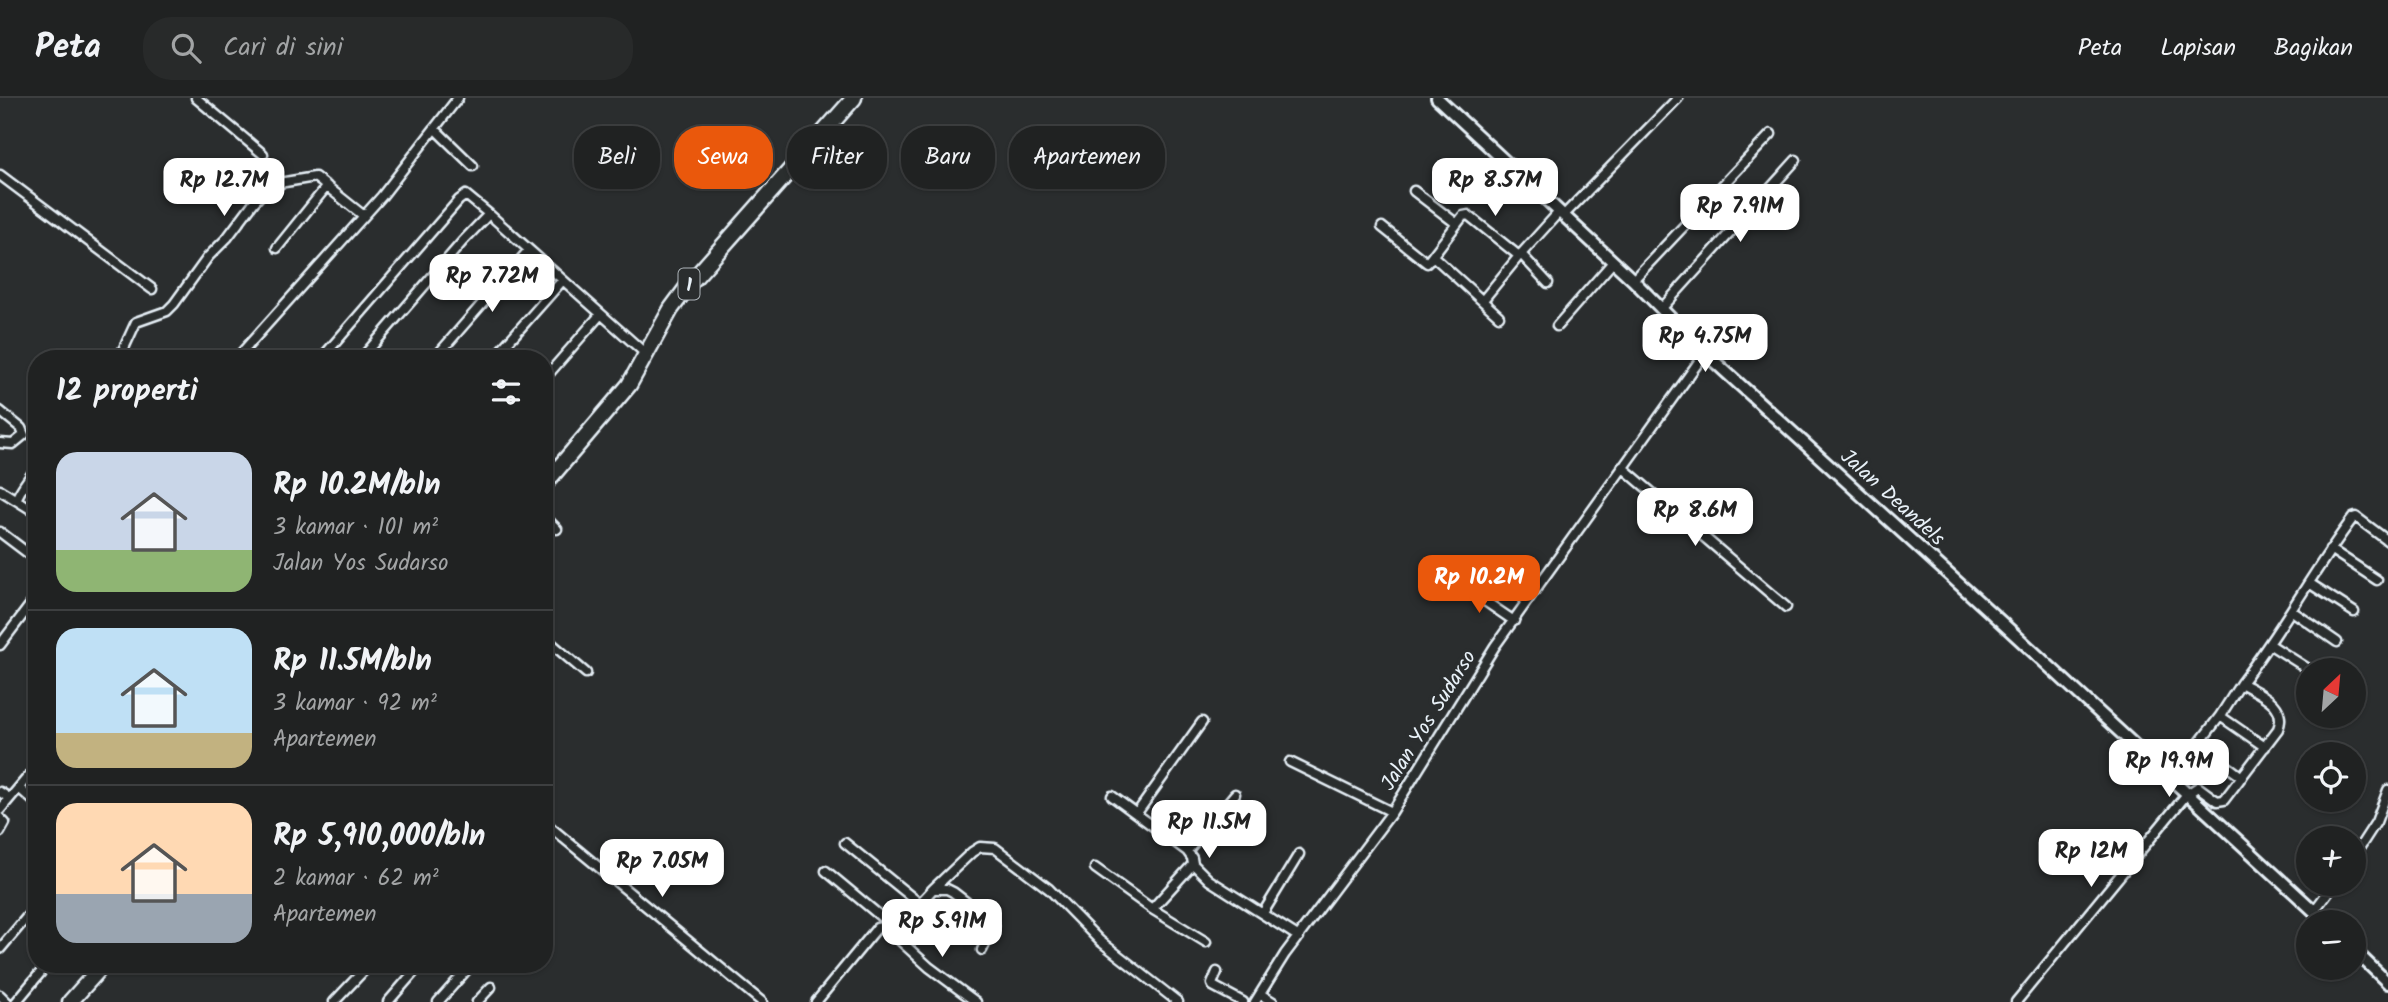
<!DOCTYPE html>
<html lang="id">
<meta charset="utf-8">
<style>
body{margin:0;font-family:Kalam,sans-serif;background:#282a2a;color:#f1f3f6;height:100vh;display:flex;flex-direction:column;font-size:26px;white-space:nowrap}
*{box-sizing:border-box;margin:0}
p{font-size:23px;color:#a2a4a5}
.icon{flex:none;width:38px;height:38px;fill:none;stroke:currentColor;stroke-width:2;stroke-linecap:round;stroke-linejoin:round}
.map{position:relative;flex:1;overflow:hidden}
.details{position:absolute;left:28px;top:252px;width:525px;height:623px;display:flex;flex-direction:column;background:#202222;border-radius:28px;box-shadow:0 2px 5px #0004,0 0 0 2px #3d3f40}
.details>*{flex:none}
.top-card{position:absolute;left:574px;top:28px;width:665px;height:63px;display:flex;gap:14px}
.needle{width:46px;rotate:26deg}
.tools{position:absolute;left:2296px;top:560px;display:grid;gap:14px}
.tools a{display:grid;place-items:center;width:70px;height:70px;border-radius:50%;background:#202222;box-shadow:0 2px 5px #0004,0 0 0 2px #3d3f40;font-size:35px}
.price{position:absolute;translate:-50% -60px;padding:0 16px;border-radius:14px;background:#fff;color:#222;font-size:23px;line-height:46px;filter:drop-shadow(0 2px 4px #0008)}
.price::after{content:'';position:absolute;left:50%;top:42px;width:21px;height:16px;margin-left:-10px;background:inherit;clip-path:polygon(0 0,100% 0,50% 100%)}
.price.current{background:#ea580c;color:#fff}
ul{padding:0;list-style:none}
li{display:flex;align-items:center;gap:21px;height:175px;padding:0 28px}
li+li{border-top:2px solid #3d3f40}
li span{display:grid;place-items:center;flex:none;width:196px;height:140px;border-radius:21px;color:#555}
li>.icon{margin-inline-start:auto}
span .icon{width:84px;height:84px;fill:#fffc;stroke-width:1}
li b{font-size:30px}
h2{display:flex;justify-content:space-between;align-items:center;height:84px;padding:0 28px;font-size:30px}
.tag{padding:0 24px;border-radius:28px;background:#202222;box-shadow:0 2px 5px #0004,0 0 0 2px #3d3f40;font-size:24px;line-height:63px}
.tag.current{background:#ea580c;color:#fff}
header{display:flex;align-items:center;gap:42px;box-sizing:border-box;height:98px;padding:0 35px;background:#202222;border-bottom:2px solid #3d3f40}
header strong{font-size:33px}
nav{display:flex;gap:38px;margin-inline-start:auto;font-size:24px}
.search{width:490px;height:63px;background:#282a2a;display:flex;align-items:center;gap:18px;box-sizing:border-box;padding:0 24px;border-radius:28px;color:#a2a4a5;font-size:26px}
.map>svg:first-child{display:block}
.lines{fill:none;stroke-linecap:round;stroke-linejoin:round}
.street-casing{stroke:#e8f1f8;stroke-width:13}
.secondary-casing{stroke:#e8f1f8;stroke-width:16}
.highway-casing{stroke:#e8f1f8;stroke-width:19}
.street{stroke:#2a2d2e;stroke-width:8}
.secondary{stroke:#2a2d2e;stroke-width:10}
.highway{stroke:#2a2d2e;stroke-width:14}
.labels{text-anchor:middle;stroke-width:7;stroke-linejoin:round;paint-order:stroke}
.shield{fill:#2a2d2e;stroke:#afb6bb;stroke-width:2}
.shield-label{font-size:19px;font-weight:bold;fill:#e8f1f8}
.street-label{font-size:21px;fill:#e8f1f8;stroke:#2a2d2e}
</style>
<header>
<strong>Peta</strong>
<div class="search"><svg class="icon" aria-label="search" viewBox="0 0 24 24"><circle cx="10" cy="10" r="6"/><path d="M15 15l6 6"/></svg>Cari di sini</div>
<nav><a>Peta</a><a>Lapisan</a><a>Bagikan</a></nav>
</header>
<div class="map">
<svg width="2388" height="904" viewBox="0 0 2388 904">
<rect width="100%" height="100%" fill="#2a2d2e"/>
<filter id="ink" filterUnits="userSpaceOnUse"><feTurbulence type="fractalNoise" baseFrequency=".0143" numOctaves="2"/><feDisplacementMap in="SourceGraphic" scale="14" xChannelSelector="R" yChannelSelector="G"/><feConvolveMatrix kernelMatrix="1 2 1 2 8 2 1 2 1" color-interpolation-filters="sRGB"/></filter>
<g filter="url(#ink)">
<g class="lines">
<g class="street-casing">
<path id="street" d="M196,0L263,56
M435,31L473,68
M0,77L152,191
M1414,93L1457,126
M1563,118L1678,0
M1382,129L1427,165L1463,118L1468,117L1519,158L1521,156L1548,185
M277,150L327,88
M1521,156L1559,114
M1433,158L1499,218
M1633,182L1771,36
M1483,202L1519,158
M1662,210L1796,62
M1557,228L1613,164
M119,261L136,224L167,213L174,206L208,159L227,140L254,104L267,90L273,86L315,79L364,118
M236,261L382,98L458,0
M321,261L459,102L466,97L489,116
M361,261L463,143L489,116L647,257
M434,261L529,152
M493,261L562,183
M544,281L600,217
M0,313L21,330L24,337L13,346L0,345
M1622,369L1786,509
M0,392L37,415
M16,402C21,389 30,380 37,368
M544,418L557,431
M0,434L37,462
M2330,451L2377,482
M2309,485L2354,514
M1460,486L1514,523
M2292,513L2337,544
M544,539L586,575
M2269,546L2310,572
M0,547L37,498
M2241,585L2220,618L2265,649
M2220,618L2200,644V648L2242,679
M1290,664L1392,714
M19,690L37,706
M0,694L9,700
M1112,698L1187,753L1192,760L1193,766L1209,782L1299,839
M0,712L37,668
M1137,715L1202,624
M0,720L5,725L0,734
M544,724L762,904
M845,745L919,805
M1187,753L1235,696
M2354,758L2376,724L2388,692
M1193,766L1152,811L1206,844
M1095,770L1152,811
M826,773L897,832
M933,791L972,754L980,749L995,750L1049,791L1100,843L1178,904
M2314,813L2334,786
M1263,815L1299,756
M894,837L929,869L976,904
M0,851L37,807
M1217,874L1212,886L1213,888L1243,904
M1260,896L1273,904
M0,897L7,904
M16,904L41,874
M334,904L370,866
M388,904L421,866
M438,904L472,866
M477,904L491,889
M816,904L877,830L883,829L894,837L899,828L933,791H947L953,794L993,825L994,828L982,852
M1255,904L1285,856L1392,714L1495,548L1705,255
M2016,904L2187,696L2198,689L2217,703L2224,702L2278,631C2288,606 2260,596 2241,585C2282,532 2313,473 2353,420L2356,419L2388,443"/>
</g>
<g class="secondary-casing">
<path id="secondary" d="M1437,0L1633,182L1705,255L2000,523L2326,824
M2354,852L2388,885"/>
</g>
<g class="highway-casing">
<path id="highway" d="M544,387L629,287L671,211L691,184L854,0
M70,904L104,866"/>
</g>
<use href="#street" class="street"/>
<use href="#secondary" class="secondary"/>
<use href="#highway" class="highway"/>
</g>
</g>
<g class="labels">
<rect class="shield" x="678.5" y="170.5" width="21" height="31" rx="5"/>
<g class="shield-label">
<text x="689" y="193">1</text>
</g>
<g class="street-label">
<text transform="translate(1893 399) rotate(42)" y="7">Jalan Deandels</text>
<text transform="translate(1428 622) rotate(-58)" y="7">Jalan Yos Sudarso</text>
</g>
</g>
</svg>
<div class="tools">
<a><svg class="needle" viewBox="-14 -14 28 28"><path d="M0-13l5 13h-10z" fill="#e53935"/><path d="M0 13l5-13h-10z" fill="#a2a4a5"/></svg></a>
<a><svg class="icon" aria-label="locate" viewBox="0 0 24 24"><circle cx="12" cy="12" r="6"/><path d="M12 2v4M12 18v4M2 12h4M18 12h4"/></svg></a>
<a>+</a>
<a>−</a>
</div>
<b class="price" style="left:224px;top:120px">Rp 12.7M</b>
<b class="price" style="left:1495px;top:120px">Rp 8.57M</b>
<b class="price" style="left:1740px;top:146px">Rp 7.91M</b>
<b class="price" style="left:492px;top:216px">Rp 7.72M</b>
<b class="price" style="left:1705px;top:276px">Rp 4.75M</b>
<b class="price" style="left:1695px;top:450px">Rp 8.6M</b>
<b class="price current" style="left:1479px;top:517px">Rp 10.2M</b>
<b class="price" style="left:2169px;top:701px">Rp 19.9M</b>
<b class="price" style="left:1209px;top:762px">Rp 11.5M</b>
<b class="price" style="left:2091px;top:791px">Rp 12M</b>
<b class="price" style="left:662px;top:801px">Rp 7.05M</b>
<b class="price" style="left:942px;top:861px">Rp 5.91M</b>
<div class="top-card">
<a class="tag">Beli</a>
<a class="tag current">Sewa</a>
<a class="tag">Filter</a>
<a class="tag">Baru</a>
<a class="tag">Apartemen</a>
</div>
<section class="details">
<h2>12 properti<svg class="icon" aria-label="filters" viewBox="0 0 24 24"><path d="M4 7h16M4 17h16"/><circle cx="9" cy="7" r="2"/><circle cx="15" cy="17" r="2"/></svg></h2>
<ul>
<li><span style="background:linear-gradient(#c9d6e8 70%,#8fb573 0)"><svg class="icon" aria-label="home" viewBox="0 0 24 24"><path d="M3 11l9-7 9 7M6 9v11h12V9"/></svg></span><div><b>Rp 10.2M/bln</b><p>3 kamar · 101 m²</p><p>Jalan Yos Sudarso</p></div></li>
<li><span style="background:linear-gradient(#bfe0f5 75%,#c2b280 0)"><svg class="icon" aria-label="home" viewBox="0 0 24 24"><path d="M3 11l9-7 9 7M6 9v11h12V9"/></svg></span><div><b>Rp 11.5M/bln</b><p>3 kamar · 92 m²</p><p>Apartemen</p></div></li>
<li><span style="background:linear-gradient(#ffd9b3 65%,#9aa5b1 0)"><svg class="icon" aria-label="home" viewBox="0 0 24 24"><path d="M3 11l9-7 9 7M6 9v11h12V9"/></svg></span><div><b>Rp 5,910,000/bln</b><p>2 kamar · 62 m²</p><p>Apartemen</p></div></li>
</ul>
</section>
</div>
